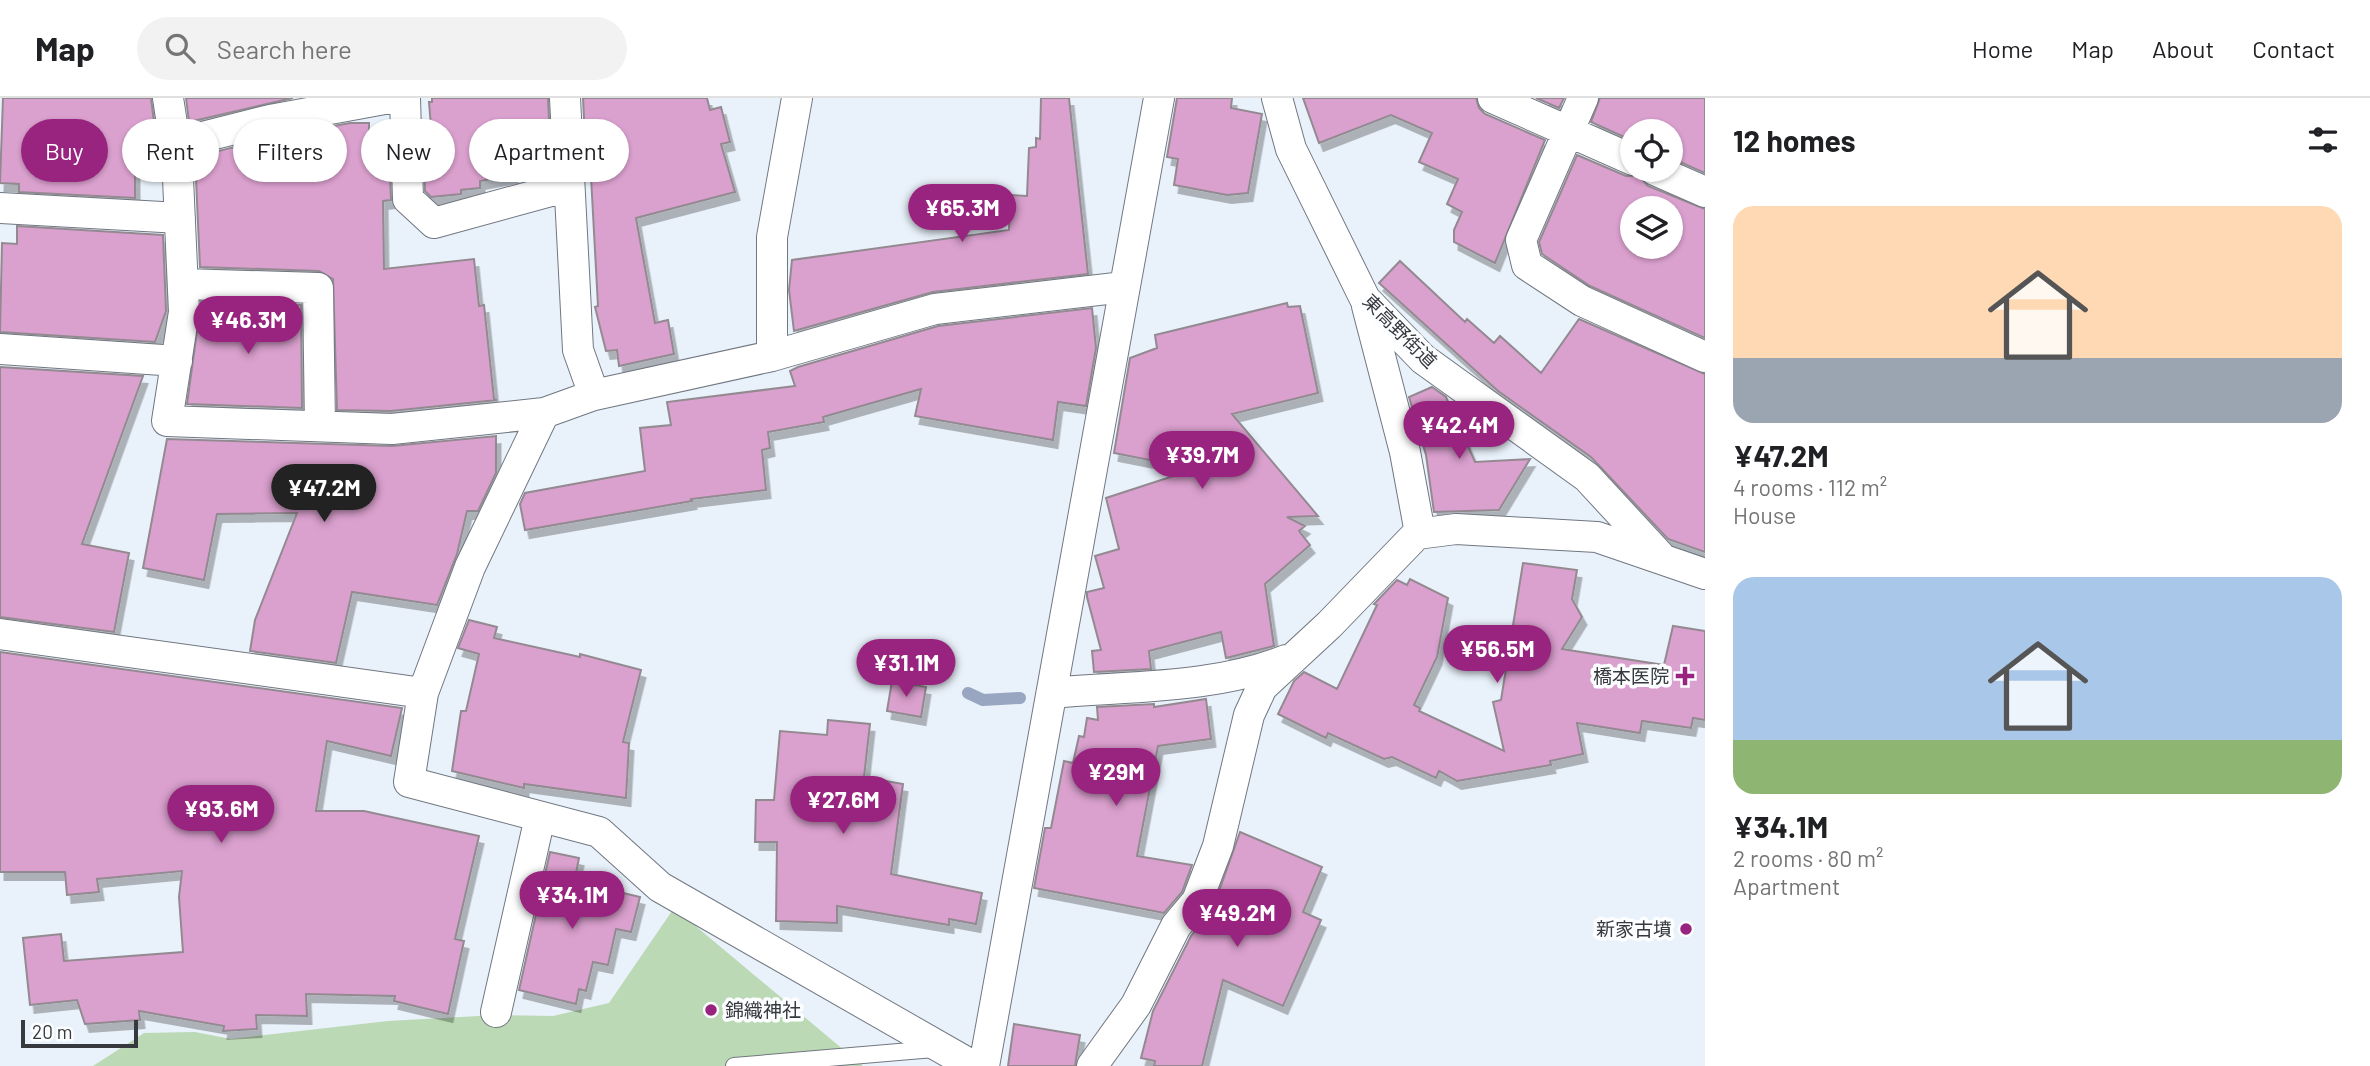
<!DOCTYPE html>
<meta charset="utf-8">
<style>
body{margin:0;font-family:Barlow,"Noto Sans JP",sans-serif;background:#f2f2f2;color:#202124;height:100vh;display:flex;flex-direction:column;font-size:26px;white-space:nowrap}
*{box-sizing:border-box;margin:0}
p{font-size:23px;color:#757577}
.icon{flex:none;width:38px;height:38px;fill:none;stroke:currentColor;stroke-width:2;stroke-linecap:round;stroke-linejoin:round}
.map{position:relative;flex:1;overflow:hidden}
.details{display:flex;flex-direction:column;background:#fff;width:665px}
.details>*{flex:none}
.guide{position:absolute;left:21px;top:21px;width:665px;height:63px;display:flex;gap:14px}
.tools{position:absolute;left:1620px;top:21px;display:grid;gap:14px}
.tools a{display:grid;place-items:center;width:63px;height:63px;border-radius:50%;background:#fff;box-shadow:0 2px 5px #0004;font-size:35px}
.scale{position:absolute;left:21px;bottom:18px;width:117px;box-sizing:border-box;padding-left:7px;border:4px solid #36393d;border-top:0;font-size:19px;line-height:24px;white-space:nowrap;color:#36393d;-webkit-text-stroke:5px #fcfdff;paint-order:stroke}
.price{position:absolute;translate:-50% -60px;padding:0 16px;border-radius:24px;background:#992480;color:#fff;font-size:23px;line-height:46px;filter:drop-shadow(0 2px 4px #0008)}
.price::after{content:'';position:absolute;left:50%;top:42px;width:21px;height:16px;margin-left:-10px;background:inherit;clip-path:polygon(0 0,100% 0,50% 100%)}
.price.on{background:#222;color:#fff}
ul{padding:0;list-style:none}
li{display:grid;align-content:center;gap:14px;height:371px;padding:0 28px}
li span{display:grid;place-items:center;height:217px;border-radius:21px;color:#555}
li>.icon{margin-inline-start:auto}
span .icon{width:126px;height:126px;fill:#fffc;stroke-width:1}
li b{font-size:30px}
h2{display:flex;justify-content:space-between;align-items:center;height:84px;padding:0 28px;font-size:30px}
.pill{padding:0 24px;border-radius:32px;background:#fff;box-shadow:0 2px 5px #0004;font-size:24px;line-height:63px}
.pill.on{background:#992480;color:#fff}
header{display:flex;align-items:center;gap:42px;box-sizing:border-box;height:98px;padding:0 35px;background:#fff;border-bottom:2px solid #e0e0e0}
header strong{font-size:33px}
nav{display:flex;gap:38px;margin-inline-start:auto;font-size:24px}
.search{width:490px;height:63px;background:#f2f2f2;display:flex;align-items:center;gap:18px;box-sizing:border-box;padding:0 24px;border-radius:38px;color:#757577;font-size:26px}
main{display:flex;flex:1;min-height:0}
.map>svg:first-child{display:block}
.green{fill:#bbd9b4}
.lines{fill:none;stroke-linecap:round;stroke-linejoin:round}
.stream{stroke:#98a6c1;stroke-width:12}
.building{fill:#daa0ce;stroke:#938a91;stroke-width:2;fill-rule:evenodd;filter:url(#shadow)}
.lane-casing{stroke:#717780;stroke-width:18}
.street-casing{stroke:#717780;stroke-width:32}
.lane{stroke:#fff;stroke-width:16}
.street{stroke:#fff;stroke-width:30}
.poi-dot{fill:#992480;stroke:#fcfdff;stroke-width:2.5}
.labels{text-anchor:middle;stroke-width:7;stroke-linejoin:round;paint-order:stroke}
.street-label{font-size:19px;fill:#36393d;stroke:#fcfdff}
.poi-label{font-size:19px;fill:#36393d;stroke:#fcfdff;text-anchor:end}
</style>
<header>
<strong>Map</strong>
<div class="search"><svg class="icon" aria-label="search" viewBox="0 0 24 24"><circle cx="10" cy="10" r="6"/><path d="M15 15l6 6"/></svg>Search here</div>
<nav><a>Home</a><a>Map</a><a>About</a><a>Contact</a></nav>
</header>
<main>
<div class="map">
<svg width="1705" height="968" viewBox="0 0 1705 968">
<defs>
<filter id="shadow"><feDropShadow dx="4.5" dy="8" stdDeviation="0" flood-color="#0004"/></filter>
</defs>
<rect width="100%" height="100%" fill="#e9f1fa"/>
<path class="green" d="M674,810L863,968H93L144,935L195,934L231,941L388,923L497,917L553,918L609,905Z"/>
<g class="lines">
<path class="stream" d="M968,595L983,602L1020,600"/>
</g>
<path class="building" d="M3,0H151L160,71H135V100L19,94V86L0,85Z
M186,0H293L189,24Z
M432,0H548L551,66L513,72V77L480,83V90L461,92V96L431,99L425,93L423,30L431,29L429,4H432Z
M583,0H707L710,12L721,9L730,44L721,46L735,94L636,120L655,225L668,222L674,256L619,268L617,252L606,253L595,209L598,208L590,60L586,61Z
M1041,0H1069L1088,176L933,194L794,233L789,192L792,162L1009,132L1010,97L1027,98L1029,50L1036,49V40L1040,41Z
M1177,0H1232L1231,10L1262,16L1248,95L1227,97L1174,87L1178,61L1167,59Z
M1303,0H1476L1479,10L1485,16L1545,42L1495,165L1454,144V132L1462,114L1447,106L1458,81L1419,64L1432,35L1391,17L1319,45Z
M1536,0H1564L1559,10Z
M1600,0H1705V75L1671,60V33H1633V43L1591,24Z
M350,25H369V35L388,33L391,102L383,103L384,171L474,161L479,208L484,207L494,301L497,302L391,313L337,312L333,181L319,173L200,169L195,59L274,39Z
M1577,57L1626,78H1639L1648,88L1705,111V240L1590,188L1542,156L1539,144ZM1633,110H1671V149H1633Z
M17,128L163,137L166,213L155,244L0,234L2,145L17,146Z
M1400,163L1465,224L1467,221L1494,245L1500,238L1541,275L1579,221L1705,276V454L1668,441L1591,359L1498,293L1379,185Z
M201,204L301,207L302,310L187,306Z
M1287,205L1288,209L1300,208L1318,295L1232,316L1318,418L1287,419L1305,428L1299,433L1310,447L1265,486L1274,548L1226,560L1221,534L1149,553L1151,571L1094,574L1092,553L1101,552L1087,499V494L1104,490L1095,458L1119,451L1106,400L1195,371L1114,355L1130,260L1157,250L1155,237Z
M1092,210L1096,250L1086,308L1058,304L1053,342L915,318L921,291L823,319L824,324L768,334L770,350L762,352L766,392L691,401L692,403L525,432L520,406L525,395L645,373L640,330L671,327L667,304L795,288L790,273L798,269L938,228Z
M0,269L143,278L82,446L129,455L114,534L0,519Z
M1432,289L1446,299L1475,364L1530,361L1499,412L1434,414L1426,357L1409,299Z
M496,338V375L478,413H467L457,456L437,507L352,494L336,565L250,553L255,522L297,415L217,416L204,482L143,470L167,341L392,348Z
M1523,465L1577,472L1572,501L1582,519L1562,551L1664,567L1673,528L1705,533V622L1693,620L1691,630L1642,623L1640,635L1577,625L1583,656L1550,663L1551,667L1457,683L1439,673L1436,680L1392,659L1384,661L1328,635L1326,640L1278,616L1294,583L1304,574L1337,591L1377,507L1374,506L1397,482L1407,487L1410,481L1448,500L1437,559L1414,607L1420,610L1419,613L1504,653L1493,604L1501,602Z
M469,522L497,529L494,540L580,559V556L641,572L623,644L629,645L626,700L524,686V690L452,673L461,613H466L479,556L458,550Z
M0,554L402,610L391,658L327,643L316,713H364L479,738L455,841L464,843L448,916L394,903L395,898L306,896L307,918L256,917L257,931L223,933L224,928L139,913L140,922L85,926L77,902L30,907L23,840L61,836L64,863L183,854L179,799L182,773L97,781L99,794L67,797L65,774H0Z
M892,583L926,589L921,619L887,613Z
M1206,601L1211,641L1158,648L1137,758L1192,767L1182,794L1164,815L1034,790L1045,730H1051L1064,663L1073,665L1079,638L1084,639L1087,620L1098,622L1097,609L1154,606V609Z
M828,622L870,626L864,679L903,686L891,776L982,795L976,826L949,821V827L837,808V825L776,823L777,744H755L756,702H774L780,633L827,637Z
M1240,734L1322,769L1303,814L1321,822L1283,908L1223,882L1202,968H1154L1155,963L1141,960L1153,913L1191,838L1213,810Z
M550,754L579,760L575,780L586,783L585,786L640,799L631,834L616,831L608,867L593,864L586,893L579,891L576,906L519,892Z
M1014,926L1080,937L1075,968H1008Z"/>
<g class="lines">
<g class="lane-casing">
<path id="lane" d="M734,968L934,951"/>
</g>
<g class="street-casing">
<path id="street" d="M168,0L177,58L184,214L167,323L392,331L544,315L594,297L772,258L935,211L1124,189
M405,0L408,101L434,125L569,88
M565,0L578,252L594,297
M1277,0L1291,51L1365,201L1423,261L1587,379L1659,457
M1493,0L1633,62
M1583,0L1521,142L1527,167L1582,203L1705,259
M175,46L270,22L390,0
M1655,72L1705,94
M0,110L180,120
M183,186L318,190L320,328
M1367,208L1405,354L1420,435
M0,251L177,263
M772,258V139L797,0
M544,315L470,469L423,595L409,684L599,734L660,789L973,968
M0,536L423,595
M1052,595C1128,588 1214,591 1286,562
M496,914L540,719
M984,968L1159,0
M1092,968L1136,907L1176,828L1197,803L1218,748L1249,617L1262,589L1329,527L1417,436L1456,431L1597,439L1705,476"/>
</g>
<use href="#lane" class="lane"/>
<use href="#street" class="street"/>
</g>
<g class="poi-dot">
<path d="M1681.5 567.5h7v7h7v7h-7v7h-7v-7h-7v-7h7z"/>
<circle cx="1686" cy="831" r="7"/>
<circle cx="711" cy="912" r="7"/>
</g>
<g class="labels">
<g class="street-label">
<text transform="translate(1400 233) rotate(45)" y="7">東高野街道</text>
</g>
<g class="poi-label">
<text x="1669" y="585">橋本医院</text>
<text x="1672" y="838">新家古墳</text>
<text x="725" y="919" text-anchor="start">錦織神社</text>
</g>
</g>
</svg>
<div class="tools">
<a><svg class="icon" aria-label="locate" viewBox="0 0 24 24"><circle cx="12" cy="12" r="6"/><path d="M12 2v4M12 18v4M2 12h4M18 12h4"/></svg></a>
<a><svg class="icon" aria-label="layers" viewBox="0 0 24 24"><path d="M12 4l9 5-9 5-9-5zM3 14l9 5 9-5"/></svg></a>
</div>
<div class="scale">20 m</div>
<b class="price" style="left:962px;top:146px">¥65.3M</b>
<b class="price" style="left:248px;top:258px">¥46.3M</b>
<b class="price" style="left:1459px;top:363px">¥42.4M</b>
<b class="price" style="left:1202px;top:393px">¥39.7M</b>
<b class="price on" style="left:324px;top:426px">¥47.2M</b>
<b class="price" style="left:1497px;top:587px">¥56.5M</b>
<b class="price" style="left:906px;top:601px">¥31.1M</b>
<b class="price" style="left:1116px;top:710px">¥29M</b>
<b class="price" style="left:843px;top:738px">¥27.6M</b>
<b class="price" style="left:221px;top:747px">¥93.6M</b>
<b class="price" style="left:572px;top:833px">¥34.1M</b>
<b class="price" style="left:1237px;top:851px">¥49.2M</b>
<div class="guide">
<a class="pill on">Buy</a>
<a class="pill">Rent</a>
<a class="pill">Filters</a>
<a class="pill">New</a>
<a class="pill">Apartment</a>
</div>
</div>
<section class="details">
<h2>12 homes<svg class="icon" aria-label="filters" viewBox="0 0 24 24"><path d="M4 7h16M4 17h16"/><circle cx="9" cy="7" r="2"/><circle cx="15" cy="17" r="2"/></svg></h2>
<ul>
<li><span style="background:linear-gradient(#ffd9b3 70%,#9aa5b1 0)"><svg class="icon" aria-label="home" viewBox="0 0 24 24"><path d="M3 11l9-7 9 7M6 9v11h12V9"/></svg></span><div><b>¥47.2M</b><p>4 rooms · 112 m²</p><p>House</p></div></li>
<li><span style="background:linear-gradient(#a9c7e8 75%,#8fb573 0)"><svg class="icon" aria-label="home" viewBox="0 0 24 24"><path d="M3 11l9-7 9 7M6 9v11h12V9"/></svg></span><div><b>¥34.1M</b><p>2 rooms · 80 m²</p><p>Apartment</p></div></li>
</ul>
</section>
</main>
